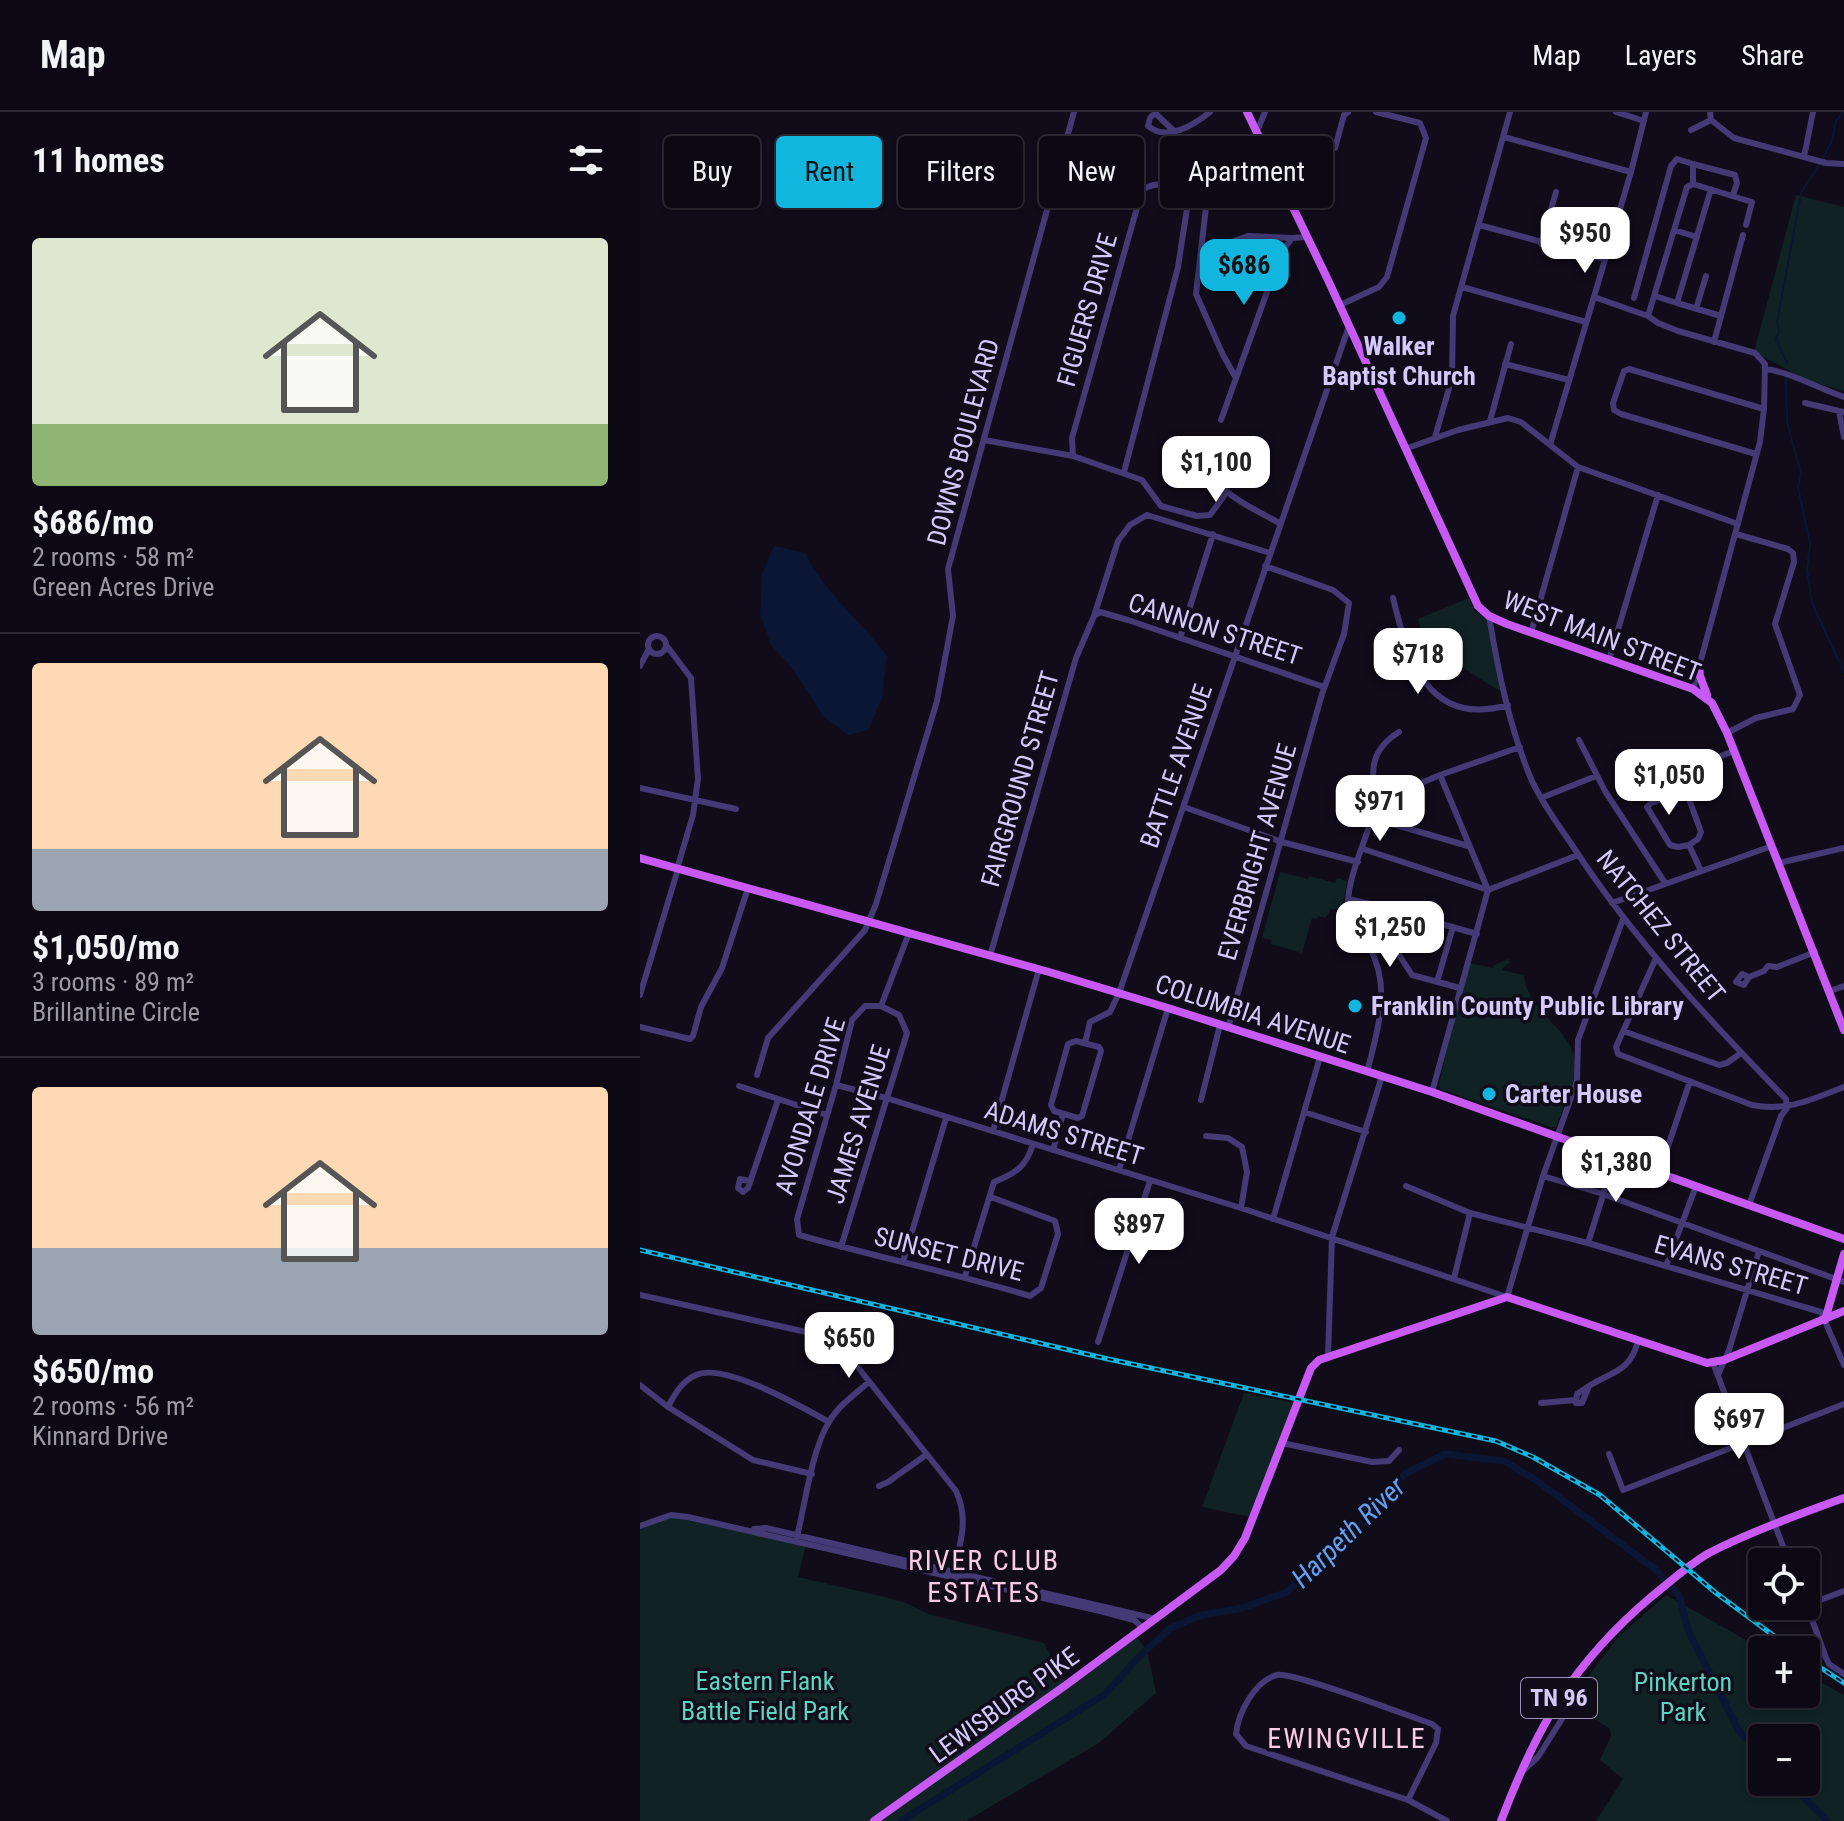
<!DOCTYPE html>
<meta charset="utf-8">
<style>
body{margin:0;font-family:"Roboto Condensed",sans-serif;background:#15121d;color:#f1f3f6;height:100vh;display:flex;flex-direction:column;font-size:30px;white-space:nowrap}
*{box-sizing:border-box;margin:0}
p{font-size:26px;color:#9a9aa0}
.icon{flex:none;width:44px;height:44px;fill:none;stroke:currentColor;stroke-width:2;stroke-linecap:round;stroke-linejoin:round}
.map{position:relative;flex:1;overflow:hidden}
.panel{display:flex;flex-direction:column;background:#0c0914;width:640px}
.panel>*{flex:none}
.hud{position:absolute;left:24px;top:24px;width:760px;height:72px;display:flex;gap:16px}
.tools{position:absolute;left:1108px;top:1436px;display:grid;gap:16px}
.tools a{display:grid;place-items:center;width:72px;height:72px;border-radius:8px;background:#0c0914;box-shadow:0 2px 6px #0004,0 0 0 2px #2c2a34;font-size:40px}
.price{position:absolute;translate:-50% -68px;padding:0 18px;border-radius:16px;background:#fff;color:#222;font-size:26px;line-height:52px;filter:drop-shadow(0 2px 4px #0008)}
.price::after{content:'';position:absolute;left:50%;top:48px;width:24px;height:18px;margin-left:-12px;background:inherit;clip-path:polygon(0 0,100% 0,50% 100%)}
.price.current{background:#11b6df;color:#111}
ul{padding:0;list-style:none}
li{display:grid;align-content:center;gap:16px;height:424px;padding:0 32px}
li+li{border-top:2px solid #2c2a34}
li span{display:grid;place-items:center;height:248px;border-radius:8px;color:#555}
li>.icon{margin-inline-start:auto}
span .icon{width:144px;height:144px;fill:#fffc;stroke-width:1}
li b{font-size:34px}
h2{display:flex;justify-content:space-between;align-items:center;height:96px;padding:0 32px;font-size:34px}
.chip{padding:0 28px;border-radius:8px;background:#0c0914;box-shadow:0 2px 6px #0004,0 0 0 2px #2c2a34;font-size:28px;line-height:72px}
.chip.current{background:#11b6df;color:#111}
header{display:flex;align-items:center;gap:48px;box-sizing:border-box;height:112px;padding:0 40px;background:#0c0914;border-bottom:2px solid #2c2a34}
header strong{font-size:38px}
nav{display:flex;gap:44px;margin-inline-start:auto;font-size:28px}
main{display:flex;flex:1;min-height:0}
.map>svg:first-child{display:block}
.green{fill:#102224;fill-rule:evenodd}
.water{fill:#0b1634}
.lines{fill:none;stroke-linecap:round;stroke-linejoin:round}
.stream{stroke:#0b1634;stroke-width:2}
.river{stroke:#0b1634;stroke-width:7}
.minor{stroke:#433a76;stroke-width:6}
.major{stroke:#c859f3;stroke-width:8}
.rail-casing{stroke:#11b6df;stroke-width:5}
.rail{stroke:#100c1a;stroke-width:2;stroke-dasharray:6;stroke-linecap:butt}
.poi-dot{fill:#11b6df;stroke:#100c1a;stroke-width:3}
.labels{text-anchor:middle;stroke-width:7;stroke-linejoin:round;paint-order:stroke}
.shield{fill:#100c1a;stroke:#9990b8;stroke-width:2}
.shield-label{font-size:24px;font-weight:bold;fill:#d4c9fb}
.street-label{font-size:26px;fill:#d4c9fb;stroke:#100c1a}
.poi-label{font-size:26px;font-weight:bold;fill:#d4c9fb;stroke:#100c1a;text-anchor:start}
.park-label{font-size:26px;fill:#5cd4c2;stroke:#100c1a}
.water-label{font-size:28px;font-style:italic;fill:#5fa0f3;stroke:#100c1a}
.neighbourhood-label{font-size:28px;letter-spacing:2px;fill:#fbcbe5;stroke:#100c1a}
</style>
<header>
<strong>Map</strong>
<nav><a>Map</a><a>Layers</a><a>Share</a></nav>
</header>
<main>
<section class="panel">
<h2>11 homes<svg class="icon" aria-label="filters" viewBox="0 0 24 24"><path d="M4 7h16M4 17h16"/><circle cx="9" cy="7" r="2"/><circle cx="15" cy="17" r="2"/></svg></h2>
<ul>
<li><span style="background:linear-gradient(#dfe7d0 75%,#8fb573 0)"><svg class="icon" aria-label="home" viewBox="0 0 24 24"><path d="M3 11l9-7 9 7M6 9v11h12V9"/></svg></span><div><b>$686/mo</b><p>2 rooms · 58 m²</p><p>Green Acres Drive</p></div></li>
<li><span style="background:linear-gradient(#ffd9b3 75%,#9aa5b1 0)"><svg class="icon" aria-label="home" viewBox="0 0 24 24"><path d="M3 11l9-7 9 7M6 9v11h12V9"/></svg></span><div><b>$1,050/mo</b><p>3 rooms · 89 m²</p><p>Brillantine Circle</p></div></li>
<li><span style="background:linear-gradient(#ffd9b3 65%,#9aa5b1 0)"><svg class="icon" aria-label="home" viewBox="0 0 24 24"><path d="M3 11l9-7 9 7M6 9v11h12V9"/></svg></span><div><b>$650/mo</b><p>2 rooms · 56 m²</p><p>Kinnard Drive</p></div></li>
</ul>
</section>
<div class="map">
<svg width="1204" height="1709" viewBox="0 0 1204 1709">
<rect width="100%" height="100%" fill="#100c1a"/>
<path class="green" d="M1156,83L1204,95V279L1167,268L1114,240Z
M829,486L835,499L846,507L860,579L807,546L788,567L771,538L785,536L778,507Z
M640,760L668,767L669,764L695,771L697,766L707,769L702,798L691,797L686,806L678,804L677,807L672,806L662,841L631,832L632,828L622,826Z
M868,847L870,850L861,858L884,863C887,904 940,918 935,960C933,978 922,998 916,1015H911L800,977L799,973L826,850L853,856L854,853Z
M604,1281L653,1291L610,1405L562,1395Z
M31,1403L166,1432L158,1465L245,1485L266,1491L288,1502L404,1531L426,1572L494,1522L507,1538L516,1581L459,1631L326,1709H0V1414Z
M1026,1483L1124,1538H1122V1582H1166V1562L1204,1583V1709H956L983,1667L960,1648L971,1624L970,1617L929,1590L978,1525ZM1122,1626H1166V1670H1122Z"/>
<path class="water" d="M134,434L166,441C179,475 224,512 247,544L242,586L228,618L208,623L183,604L153,557L131,533L120,502L122,462Z"/>
<g class="lines">
<path class="stream" d="M1147,251L1136,227L1139,220L1137,211L1161,81L1184,45L1192,28L1196,9L1204,0
M1146,267L1147,310L1161,362L1158,375L1170,432L1167,458L1172,491L1204,560"/>
<path class="river" d="M1149,1670L1187,1709
M261,1709L465,1582L495,1549L529,1517L558,1504L602,1496L647,1480L723,1411L744,1383L766,1361L805,1342L864,1349L896,1368L1015,1457L1039,1483L1048,1518L1099,1619L1122,1644"/>
<path class="minor" d="M516,0L510,6L508,14C527,30 554,13 570,0
M976,0L1004,9
M1070,0L1071,8L1094,26L1186,51L1204,52
M515,1L534,19
M1051,18L1071,8
M617,19L625,0
M864,25L991,60
M1164,45L1173,0
M1053,52L1095,63L1097,71L1093,83
M637,62L695,36L704,3L708,0
M563,74L566,95L556,182L583,243L596,266
M839,113L965,147
M1034,118L1057,125
M901,132L916,80
M563,140L608,124L652,126
M822,175L946,210
M1015,184L1037,191L1071,77
M954,185L1008,204L1018,211L1038,219L1115,241L1125,252L1124,297L1120,330L1053,577
M994,186L1031,54L1037,47L1053,52V72
M1037,191L1081,204
M700,193L739,175L747,165L786,26L780,11L736,0
M1056,197L1066,164
M1008,204L1047,75L1053,72L1112,90L1106,113
M1074,230L1103,123
M865,252L929,268
M1126,257C1153,261 1177,276 1204,285
M1165,291L1204,300
M1199,299L1204,325
M581,308L641,141L652,126L667,125
M850,309L871,232
M795,325L812,266L813,204L870,0
M344,328L433,344
M557,333C572,380 600,389 639,411
M910,333L991,60L1006,0
M765,337L818,318L868,306L881,310L938,355L1098,412
M1116,342L981,302L974,298L973,291L984,259L989,257L1124,297
M484,360L538,155L550,77
M586,381L570,403L557,404L521,394L502,368L433,344L432,326L502,78C520,66 533,77 552,76C573,75 608,52 628,42
M753,486C768,548 788,616 868,593
M454,504L460,500L488,508L684,575
M849,504C858,559 870,618 892,669C903,693 920,715 934,736C994,828 1069,908 1146,987L1147,996
M891,521L938,355
M8 533a9 9 0 1 1 18 0a9 9 0 1 1-18 0Z
M540,526L573,422
M26,533L51,566L58,667L53,703L37,757
M969,548L1018,383
M0,554L9,537
M1087,621L1116,606L1153,597L1160,583L1135,512L1154,450L1153,441L1148,437L1096,422
M939,628L965,679L1025,771
M1060,653C1043,648 1020,654 1007,666L1011,671L1094,639
M0,676L96,697
M901,686L956,664
M741,688C726,660 733,636 759,620
M544,695L642,730L718,750
M732,706L828,734
M1049,733L1058,727L1061,720L1048,684L1041,681L1011,691L1007,695L1030,733L1038,735L1049,733L1061,759
M723,737L848,778L938,743
M1139,751L1204,736
M708,787L738,794L736,807L772,863L820,876
M972,791L1132,734
M738,794L837,822
M350,844L436,546L454,504L478,429L490,413L507,403L630,441
M1016,846L976,935L978,942L1112,993C1147,1000 1173,987 1204,975
M1109,865L1104,873L1096,870L1102,862L1109,865L1124,859L1128,854L1137,855L1175,840
M797,870L813,815
M1190,879L1204,874
M0,883L38,757
M241,894L269,821
M0,915L50,927L53,924L61,895L82,856L108,776
M588,916L682,582L704,522L709,491L693,478L625,454
M983,919L1079,953L1087,951L1101,941
M436,929L459,935L461,939L442,1004L438,1006L414,999L411,993L428,932Z
M445,931L450,910L470,900L479,881L709,214
M727,960C738,917 752,876 729,834C722,819 708,807 708,790C709,761 728,724 735,695L741,688L800,663L880,635
M117,963L128,926L225,818L236,792L297,589L313,504L308,457L434,0
M196,973L246,986L601,1096L867,1185L903,1064L937,969L938,928L983,807
M99,974L187,1003
M792,980L848,778L800,663
M561,988L580,913
M664,1000L726,1020
M353,1019L399,857
M566,1024L588,1026L602,1035L607,1060L601,1096
M413,1038L423,1002
M479,1058L528,896
M1019,1061L1050,969
M903,1064L963,1082L1204,1170
M109,1069L100,1067L98,1076L103,1080L108,1076L138,988
M766,1074L830,1101L948,1131L1181,1200L1204,1253
M1109,1093L1141,1004L1147,996
M633,1107L680,945
M948,1131L975,1045
M201,1135L267,921L259,903L241,894H225L212,908L196,973L157,1107L159,1123C236,1145 314,1161 390,1184L401,1176L418,1122L415,1109L351,1085
M263,1150L306,1006
M1026,1154L1056,1074
M325,1164L354,1070C376,1061 386,1055 393,1032
M814,1166L830,1101
M0,1183L175,1222L205,1239L316,1379C330,1409 319,1436 312,1465
M458,1230L510,1069
M688,1244L692,1125L742,964
M1073,1251L1149,1450
M1078,1263L1089,1238L1119,1139
M0,1273L28,1295L113,1348L172,1362
M949,1274L937,1282L936,1291H942L949,1274C973,1259 990,1260 998,1229
M901,1291L935,1288
M28,1295C34,1283 42,1269 56,1263C84,1250 162,1295 189,1310
M642,1331L732,1350L749,1349L759,1338
M969,1342L983,1378L1204,1292
M239,1374L248,1370L286,1343
M0,1414L31,1403L48,1405L460,1499L494,1508L502,1515
M114,1417L126,1416L516,1507
M157,1425C165,1392 172,1337 189,1310C198,1294 215,1282 229,1270
M1166,1491L1186,1546L1189,1552L1204,1562
M1167,1493L1204,1479
M884,1658L898,1645L932,1591
M768,1688L796,1631L798,1617L792,1612C769,1604 651,1559 637,1563C614,1569 598,1602 596,1622L606,1634L768,1688L807,1709"/>
<path class="major" d="M607,0L688,168L838,494L849,504L867,512L1053,577L1072,591L1087,621L1204,918
M1059,553L1060,564L1067,583
M0,746L409,860L528,896L792,980L1204,1127
M1185,1208L1204,1142
M234,1709L426,1573L581,1458L594,1444L605,1426L671,1256L679,1248L867,1185L1067,1251L1084,1248L1204,1199
M861,1709C897,1614 933,1551 1011,1485C1030,1470 1048,1453 1069,1441C1110,1420 1160,1402 1204,1386"/>
<g class="rail-casing">
<path id="rail" d="M0,1138L468,1247L856,1329L893,1345L960,1383L1076,1481L1153,1538
M1166,1546L1204,1571"/>
</g>
<use href="#rail" class="rail"/>
</g>
<g class="poi-dot">
<circle cx="759" cy="206" r="8"/>
<circle cx="715" cy="894" r="8"/>
<circle cx="849" cy="982" r="8"/>
</g>
<g class="labels">
<rect class="shield" x="881" y="1566" width="76" height="40" rx="6"/>
<g class="shield-label">
<text x="919" y="1594">TN 96</text>
</g>
<g class="street-label">
<text transform="translate(447 198) rotate(-74)" y="9">FIGUERS DRIVE</text>
<text transform="translate(323 330) rotate(-75)" y="9">DOWNS BOULEVARD</text>
<text transform="translate(575 517) rotate(18)" y="9">CANNON STREET</text>
<text transform="translate(962 524) rotate(21)" y="9">WEST MAIN STREET</text>
<text transform="translate(536 654) rotate(-71)" y="9">BATTLE AVENUE</text>
<text transform="translate(380 667) rotate(-74)" y="9">FAIRGROUND STREET</text>
<text transform="translate(617 740) rotate(-74)" y="9">EVERBRIGHT AVENUE</text>
<text transform="translate(1021 814) rotate(51)" y="9">NATCHEZ STREET</text>
<text transform="translate(613 902) rotate(18)" y="9">COLUMBIA AVENUE</text>
<text transform="translate(170 994) rotate(-73)" y="9">AVONDALE DRIVE</text>
<text transform="translate(218 1012) rotate(-73)" y="9">JAMES AVENUE</text>
<text transform="translate(424 1021) rotate(17)" y="9">ADAMS STREET</text>
<text transform="translate(309 1142) rotate(14)" y="9">SUNSET DRIVE</text>
<text transform="translate(1091 1153) rotate(16)" y="9">EVANS STREET</text>
<text transform="translate(364 1593) rotate(-36)" y="9">LEWISBURG PIKE</text>
</g>
<g class="poi-label">
<text x="759" y="243" text-anchor="middle">Walker<tspan x="759" dy="30">Baptist Church</tspan></text>
<text x="731" y="903">Franklin County Public Library</text>
<text x="865" y="991">Carter House</text>
</g>
<g class="park-label">
<text x="125" y="1578">Eastern Flank<tspan x="125" dy="30">Battle Field Park</tspan></text>
<text x="1043" y="1579">Pinkerton<tspan x="1043" dy="30">Park</tspan></text>
</g>
<g class="water-label">
<text transform="translate(708 1420) rotate(-44)" y="10">Harpeth River</text>
</g>
<g class="neighbourhood-label">
<text x="344" y="1458">RIVER CLUB<tspan x="344" dy="32">ESTATES</tspan></text>
<text x="707" y="1636">EWINGVILLE</text>
</g>
</g>
</svg>
<div class="tools">
<a><svg class="icon" aria-label="locate" viewBox="0 0 24 24"><circle cx="12" cy="12" r="6"/><path d="M12 2v4M12 18v4M2 12h4M18 12h4"/></svg></a>
<a>+</a>
<a>−</a>
</div>
<b class="price" style="left:945px;top:163px">$950</b>
<b class="price current" style="left:604px;top:195px">$686</b>
<b class="price" style="left:576px;top:392px">$1,100</b>
<b class="price" style="left:778px;top:584px">$718</b>
<b class="price" style="left:1029px;top:705px">$1,050</b>
<b class="price" style="left:740px;top:731px">$971</b>
<b class="price" style="left:750px;top:857px">$1,250</b>
<b class="price" style="left:976px;top:1092px">$1,380</b>
<b class="price" style="left:499px;top:1154px">$897</b>
<b class="price" style="left:209px;top:1268px">$650</b>
<b class="price" style="left:1099px;top:1349px">$697</b>
<div class="hud">
<a class="chip">Buy</a>
<a class="chip current">Rent</a>
<a class="chip">Filters</a>
<a class="chip">New</a>
<a class="chip">Apartment</a>
</div>
</div>
</main>
